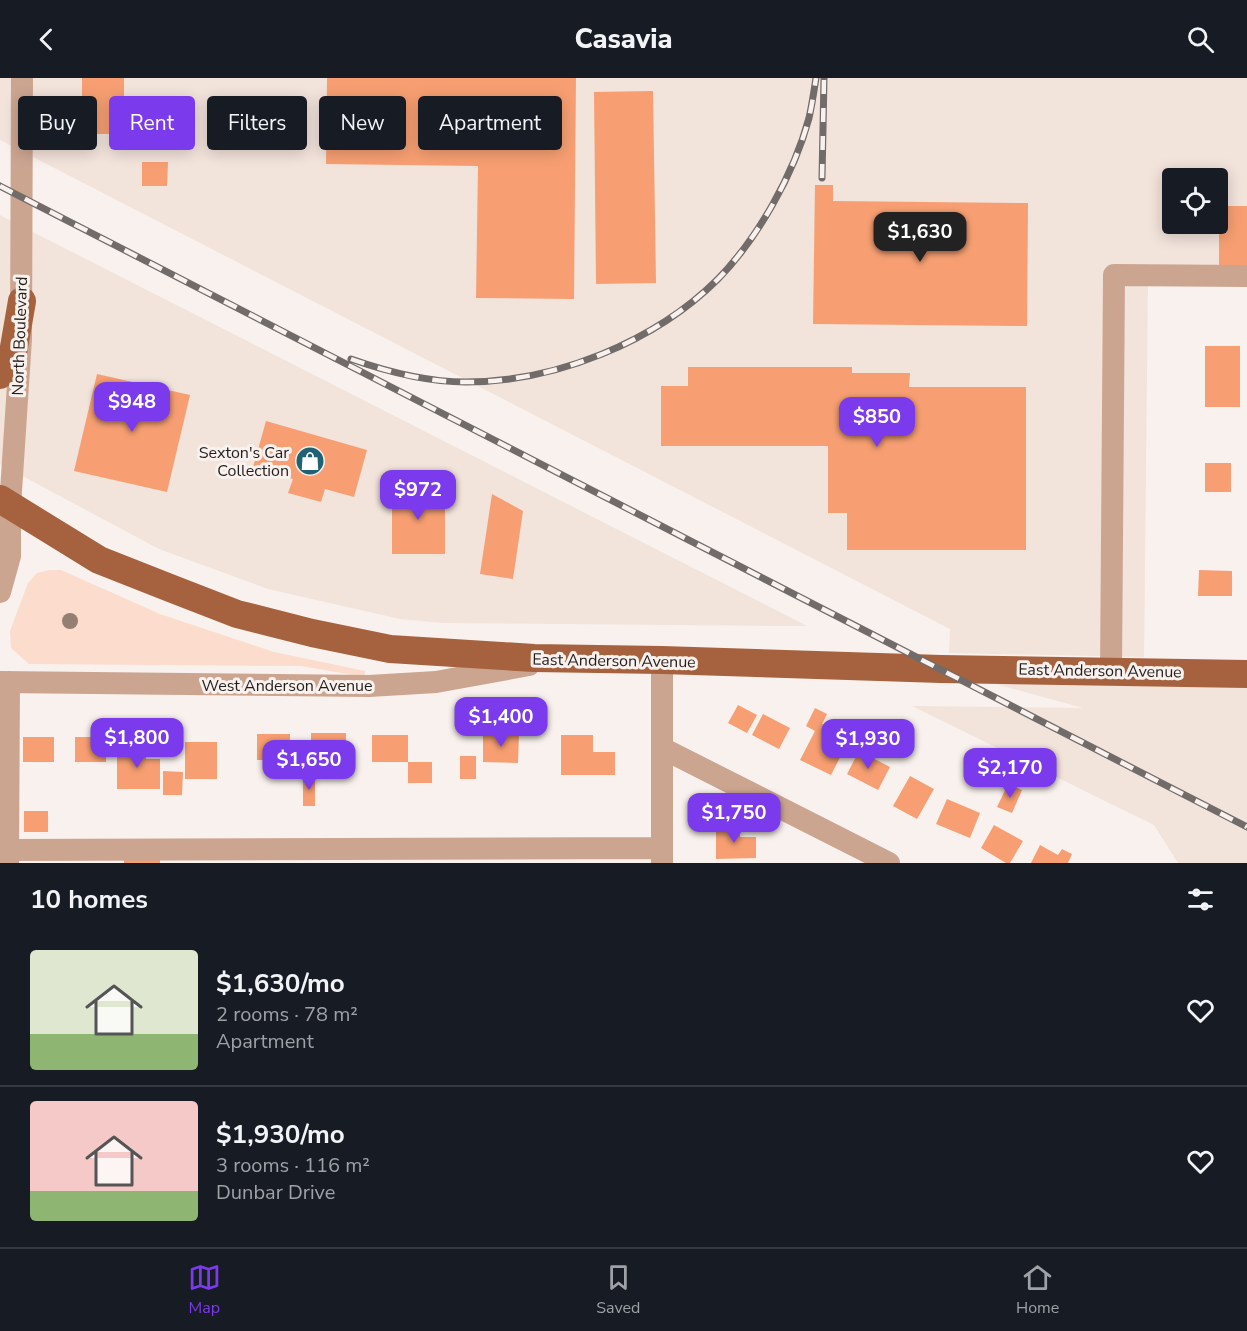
<!DOCTYPE html>
<meta charset="utf-8">
<style>
body{margin:0;font-family:"Nunito Sans",sans-serif;background:#242831;color:#f1f3f6;height:100vh;display:flex;flex-direction:column;font-size:22px;white-space:nowrap}
*{box-sizing:border-box;margin:0}
p{font-size:20px;color:#9ea1a6}
.icon{flex:none;width:33px;height:33px;fill:none;stroke:currentColor;stroke-width:2;stroke-linecap:round;stroke-linejoin:round}
.map{position:relative;height:785px;overflow:hidden}
.details{display:flex;flex-direction:column;background:#171b24;flex:1}
.details>*{flex:none}
.hud{position:absolute;left:18px;top:18px;width:600px;height:54px;display:flex;gap:12px}
.fabs{position:absolute;left:1162px;top:90px;display:grid;gap:12px}
.fabs a{display:grid;place-items:center;width:66px;height:66px;border-radius:6px;background:#171b24;box-shadow:0 3px 15px #0003;font-size:30px}
.price{position:absolute;translate:-50% -51px;padding:0 14px;border-radius:12px;background:#7c3aed;color:#fff;font-size:20px;line-height:39px;filter:drop-shadow(0 2px 3px #0008)}
.price::after{content:'';position:absolute;left:50%;top:36px;width:18px;height:14px;margin-left:-9px;background:inherit;clip-path:polygon(0 0,100% 0,50% 100%)}
.price.selected{background:#222;color:#fff}
ul{padding:0;list-style:none}
li{display:flex;align-items:center;gap:18px;height:150px;padding:0 30px}
li+li{border-top:2px solid #363941}
li span{display:grid;place-items:center;flex:none;width:168px;height:120px;border-radius:6px;color:#555}
li>.icon{margin-inline-start:auto}
span .icon{width:72px;height:72px;fill:#fffc;stroke-width:1}
li b{font-size:26px}
h2{display:flex;justify-content:space-between;align-items:center;height:72px;padding:0 30px;font-size:26px}
.chip{padding:0 21px;border-radius:6px;background:#171b24;box-shadow:0 3px 15px #0003;font-size:21px;line-height:54px}
.chip.selected{background:#7c3aed;color:#fff}
header{display:flex;justify-content:space-between;align-items:center;height:78px;padding:0 30px;background:#171b24;font-size:27px;font-weight:800}
.tabs{display:flex;justify-content:space-around;align-items:center;height:84px;border-top:2px solid #363941;background:#171b24;font-size:16px;color:#9ea1a6}
.tabs a{display:grid;justify-items:center;gap:3px}
.tabs .selected{color:#7c3aed}
.map>svg:first-child{display:block}
.built{fill:#f2e3db;fill-rule:evenodd}
.green{fill:#fcdccc}
.building{fill:#f79f72}
.lines{fill:none;stroke-linecap:round;stroke-linejoin:round}
.minor{stroke:#cca591;stroke-width:22}
.major{stroke:#a6623e;stroke-width:28}
.rail-casing{stroke:#716c6a;stroke-width:7}
.rail{stroke:#f9f1ed;stroke-width:4.5;stroke-dasharray:14;stroke-linecap:butt}
.tree{fill:#957f73}
.labels{text-anchor:middle;stroke-width:6;stroke-linejoin:round;paint-order:stroke}
.street-label{font-size:16px;fill:#211e1d;stroke:#f9f1ed}
.poi-label{font-size:16px;fill:#211e1d;stroke:#f9f1ed;text-anchor:end}
</style>
<header><svg class="icon" aria-label="back" viewBox="0 0 24 24"><path d="M15 5l-7 7 7 7"/></svg>Casavia<svg class="icon" aria-label="search" viewBox="0 0 24 24"><circle cx="10" cy="10" r="6"/><path d="M15 15l6 6"/></svg></header>
<div class="map">
<svg width="1247" height="785" viewBox="0 0 1247 785">
<rect width="100%" height="100%" fill="#f9f1ed"/>
<path class="built" d="M0,0H1247V198H1148L1144,579L949,575L950,551L0,62ZM1173,100H1218V146H1173Z
M0,137L21,148L807,548L443,545L400,541L268,511L159,471L0,386Z
M941,591L1247,595V785H1178L1154,747L912,628L1083,630Z"/>
<path class="green" d="M49,492H61L160,536L274,574L365,593V599L301,588L29,586L11,570L10,553L28,505L37,495Z"/>
<path class="building" d="M82,0H124V56H82Z
M327,0H576L574,221L476,220L478,88L326,86Z
M653,13L656,205L596,206L594,14Z
M142,84H168L167,108H142Z
M815,107H833V123L1028,125L1027,248L813,246Z
M1219,128H1247V187H1219Z
M1205,268H1240V329H1205Z
M688,289H852V295H910L909,309H1026V472H847V435H828V368H661V308H688Z
M97,296L190,317L167,414L74,393Z
M266,343L367,372L354,419L325,411L321,424L288,415L293,401L253,389Z
M1205,385H1231V414H1205Z
M392,410H445V476H392Z
M492,416L523,433L513,501L480,496Z
M1199,492L1232,493V518H1198Z
M738,627L757,637L747,655L728,645Z
M815,630L827,636L822,646L850,660L831,697L800,682L815,653L806,648Z
M763,636L790,650L779,671L752,657Z
M311,655H346V694H325V680H311Z
M257,656H290V682H257Z
M483,656H519L518,685L483,684Z
M372,657H408V684H372Z
M561,657H593V674H615V697H561Z
M23,659H54V684H23Z
M75,659H107L106,684H75Z
M185,664H217V701H185Z
M117,667H146V681H160V711H117Z
M859,673L890,689L878,712L847,696Z
M460,678H476V701H460Z
M408,684H432V705H408Z
M163,693L183,694L182,717H163Z
M910,698L934,711L917,741L893,728Z
M303,699H315V728H303Z
M1008,706L1022,712L1012,735L997,729Z
M947,721L980,735L970,760L936,746Z
M24,733H48V754H24Z
M994,747L1023,763L1010,785H1006L981,770Z
M716,749H740V759H756V780L716,781Z
M1040,767L1058,777L1062,771L1072,776L1068,785H1031Z
M124,780H160V785H124Z"/>
<g class="lines">
<path class="minor" d="M0,514L10,478V428L21,261L22,0
M1111,593L1114,197L1247,198
M0,604L369,608L436,604L529,587
M662,670L889,785
M8,772L662,770
M662,784V582
M8,785L9,604"/>
<path class="major" d="M0,297L13,275L22,223
M0,421L99,482L170,510L237,536L312,555L390,571L534,580L662,582L941,591L1247,596"/>
<g class="rail-casing">
<path id="rail" d="M822,100L824,0
M0,108L1247,749
M351,281C388,294 427,304 466,304C555,304 655,264 718,201C758,160 794,96 809,40C812,27 814,13 816,0"/>
</g>
<use href="#rail" class="rail"/>
</g>
<circle class="tree" cx="70" cy="543" r="8"/>
<defs>
<g id="shop-disc" transform="scale(1.5)"><circle r="9.5" fill="#1e6274" stroke="#f9f1ed"/><path d="M-5-2.5h2.3a2.7 3.5 0 0 1 5.4 0H5L5.5 6h-11ZM-1.5-2.5h3a1.5 2.3 0 0 0-3 0Z" fill="#fff"/></g>
</defs>
<g fill-rule="evenodd">
<use href="#shop-disc" x="310" y="383"/>
</g>
<g class="labels">
<g class="street-label">
<text transform="translate(19 258) rotate(-88)" y="6">North Boulevard</text>
<text transform="translate(614 582) rotate(1)" y="6">East Anderson Avenue</text>
<text transform="translate(1100 592) rotate(1)" y="6">East Anderson Avenue</text>
<text x="287" y="613">West Anderson Avenue</text>
</g>
<g class="poi-label">
<text x="289" y="380">Sexton's Car<tspan x="289" dy="18">Collection</tspan></text>
</g>
</g>
</svg>
<div class="fabs">
<a><svg class="icon" aria-label="locate" viewBox="0 0 24 24"><circle cx="12" cy="12" r="6"/><path d="M12 2v4M12 18v4M2 12h4M18 12h4"/></svg></a>
</div>
<b class="price selected" style="left:920px;top:185px">$1,630</b>
<b class="price" style="left:132px;top:355px">$948</b>
<b class="price" style="left:877px;top:370px">$850</b>
<b class="price" style="left:418px;top:443px">$972</b>
<b class="price" style="left:501px;top:670px">$1,400</b>
<b class="price" style="left:137px;top:691px">$1,800</b>
<b class="price" style="left:868px;top:692px">$1,930</b>
<b class="price" style="left:309px;top:713px">$1,650</b>
<b class="price" style="left:1010px;top:721px">$2,170</b>
<b class="price" style="left:734px;top:766px">$1,750</b>
<div class="hud">
<a class="chip">Buy</a>
<a class="chip selected">Rent</a>
<a class="chip">Filters</a>
<a class="chip">New</a>
<a class="chip">Apartment</a>
</div>
</div>
<section class="details">
<h2>10 homes<svg class="icon" aria-label="filters" viewBox="0 0 24 24"><path d="M4 7h16M4 17h16"/><circle cx="9" cy="7" r="2"/><circle cx="15" cy="17" r="2"/></svg></h2>
<ul>
<li><span style="background:linear-gradient(#dfe7d0 70%,#8fb573 0)"><svg class="icon" aria-label="home" viewBox="0 0 24 24"><path d="M3 11l9-7 9 7M6 9v11h12V9"/></svg></span><div><b>$1,630/mo</b><p>2 rooms · 78 m²</p><p>Apartment</p></div><svg class="icon" aria-label="heart" viewBox="0 0 24 24"><path d="M12 20l-8-8c-3-5 5-10 8-4 3-6 11-1 8 4z"/></svg></li>
<li><span style="background:linear-gradient(#f6c9c9 75%,#8fb573 0)"><svg class="icon" aria-label="home" viewBox="0 0 24 24"><path d="M3 11l9-7 9 7M6 9v11h12V9"/></svg></span><div><b>$1,930/mo</b><p>3 rooms · 116 m²</p><p>Dunbar Drive</p></div><svg class="icon" aria-label="heart" viewBox="0 0 24 24"><path d="M12 20l-8-8c-3-5 5-10 8-4 3-6 11-1 8 4z"/></svg></li>
</ul>
</section>
<nav class="tabs">
<a class="selected"><svg class="icon" aria-label="map" viewBox="0 0 24 24"><path d="M3 6l6-2 6 2 6-2v14l-6 2-6-2-6 2zM9 4v14M15 6v14"/></svg>Map</a>
<a><svg class="icon" aria-label="saved" viewBox="0 0 24 24"><path d="M7 4h10v16l-5-4-5 4z"/></svg>Saved</a>
<a><svg class="icon" aria-label="home" viewBox="0 0 24 24"><path d="M3 11l9-7 9 7M6 9v11h12V9"/></svg>Home</a>
</nav>
